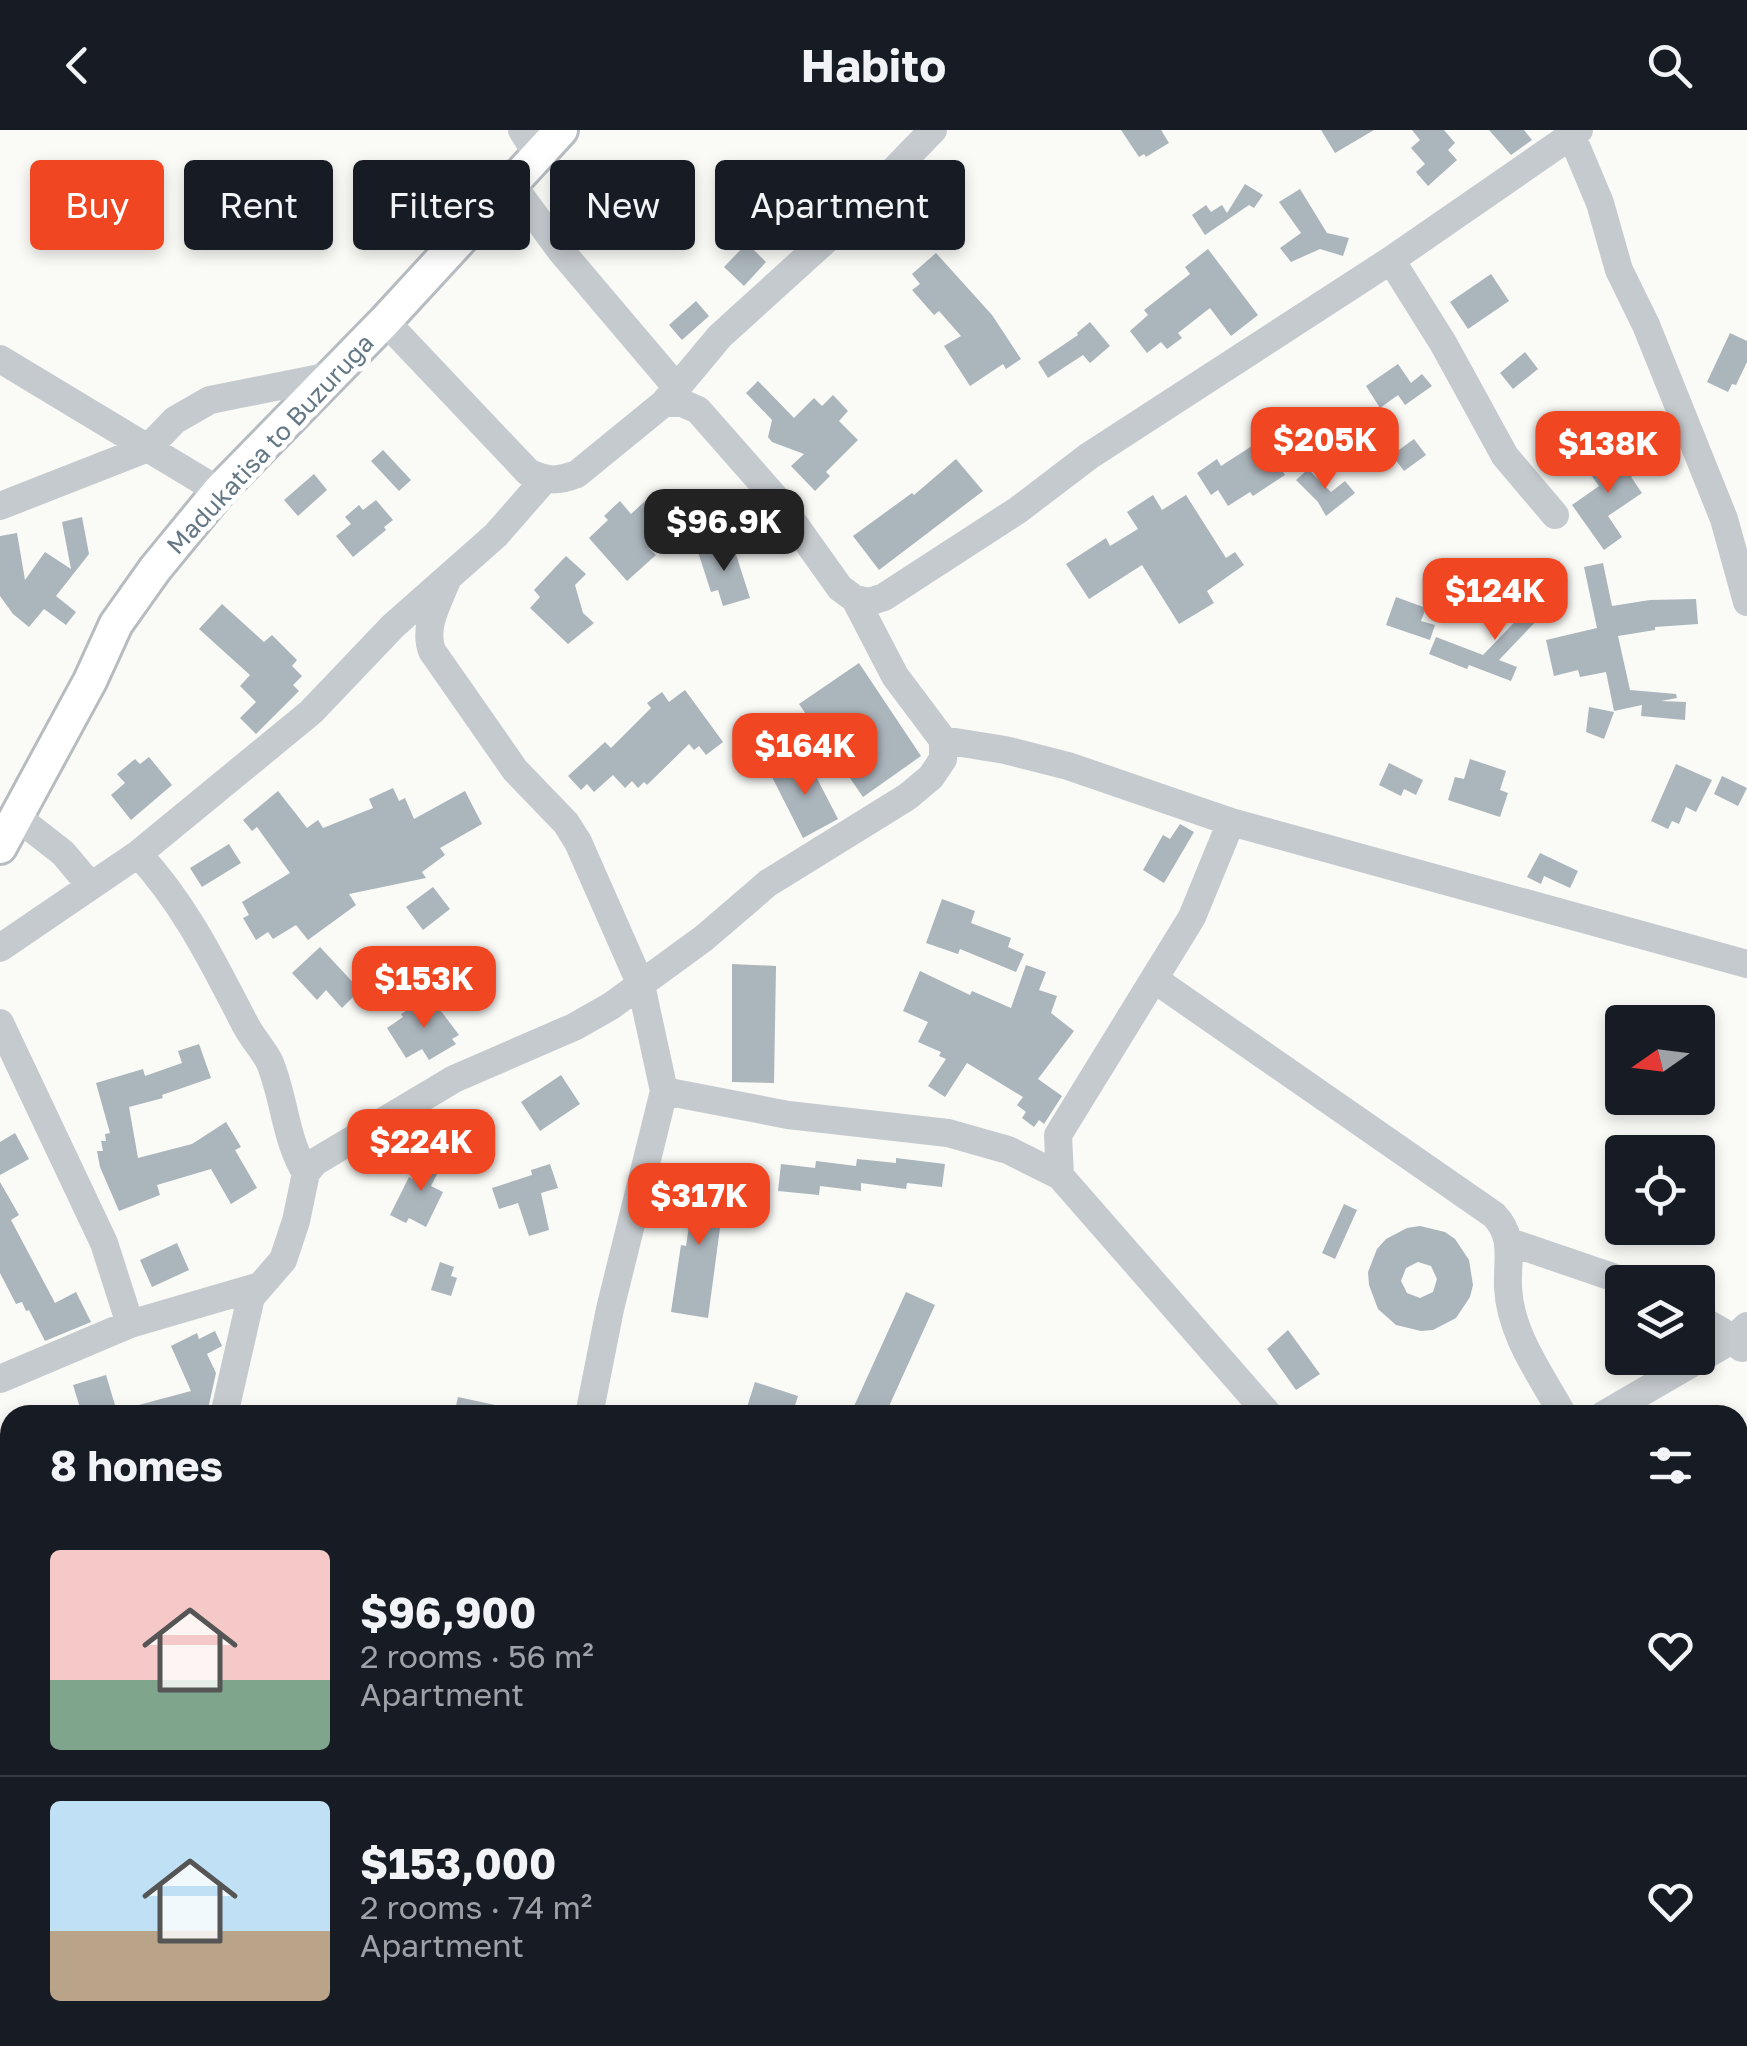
<!DOCTYPE html>
<meta charset="utf-8">
<style>
body{margin:0;font-family:"Golos Text",sans-serif;background:#242831;color:#f1f3f6;height:100vh;display:flex;flex-direction:column;font-size:38px;white-space:nowrap}
*{box-sizing:border-box;margin:0}
p{font-size:32px;color:#9ea1a6}
.icon{flex:none;width:55px;height:55px;fill:none;stroke:currentColor;stroke-width:2;stroke-linecap:round;stroke-linejoin:round}
.map{position:relative;flex:1;overflow:hidden}
.panel{position:absolute;left:0px;top:1275px;width:1748px;height:642px;display:flex;flex-direction:column;background:#171b24;border-radius:30px 30px 0 0;box-shadow:0 5px 15px #0003}
.panel>*{flex:none}
.top-card{position:absolute;left:30px;top:30px;width:1000px;height:90px;display:flex;gap:20px}
.needle{width:65px;rotate:256deg}
.tools{position:absolute;left:1605px;top:875px;display:grid;gap:20px}
.tools a{display:grid;place-items:center;width:110px;height:110px;border-radius:10px;background:#171b24;box-shadow:0 5px 15px #0003;font-size:50px}
.price{position:absolute;translate:-50% -85px;padding:0 22px;border-radius:20px;background:#f04621;color:#fff;font-size:32px;line-height:65px;filter:drop-shadow(0 2px 5px #0008)}
.price::after{content:'';position:absolute;left:50%;top:60px;width:30px;height:22px;margin-left:-15px;background:inherit;clip-path:polygon(0 0,100% 0,50% 100%)}
.price.active{background:#222;color:#fff}
ul{padding:0;list-style:none}
li{display:flex;align-items:center;gap:30px;height:250px;padding:0 50px}
li+li{border-top:2px solid #363941}
li span{display:grid;place-items:center;flex:none;width:280px;height:200px;border-radius:10px;color:#555}
li>.icon{margin-inline-start:auto}
span .icon{width:120px;height:120px;fill:#fffc;stroke-width:1}
li b{font-size:42px}
h2{display:flex;justify-content:space-between;align-items:center;height:120px;padding:0 50px;font-size:42px}
.tag{padding:0 35px;border-radius:10px;background:#171b24;box-shadow:0 5px 15px #0003;font-size:35px;line-height:90px}
.tag.active{background:#f04621;color:#fff}
header{display:flex;justify-content:space-between;align-items:center;height:130px;padding:0 50px;background:#171b24;font-size:45px;font-weight:700}
.map>svg:first-child{display:block}
.building{fill:#abb5bc;fill-rule:evenodd}
.lines{fill:none;stroke-linecap:round;stroke-linejoin:round}
.major-casing{stroke:#b6bcc0;stroke-width:38}
.minor{stroke:#c5cace;stroke-width:28}
.major{stroke:#fff;stroke-width:32}
.labels{text-anchor:middle;stroke-width:10;stroke-linejoin:round;paint-order:stroke}
.street-label{font-size:25px;fill:#637785;stroke:#fff}
</style>
<header><svg class="icon" aria-label="back" viewBox="0 0 24 24"><path d="M15 5l-7 7 7 7"/></svg>Habito<svg class="icon" aria-label="search" viewBox="0 0 24 24"><circle cx="10" cy="10" r="6"/><path d="M15 15l6 6"/></svg></header>
<div class="map">
<svg width="1747" height="1916" viewBox="0 0 1747 1916">
<rect width="100%" height="100%" fill="#fafaf7"/>
<path class="building" d="M1121,0H1161L1169,13L1146,27L1144,24L1139,27Z
M1321,0H1374L1335,23Z
M1412,0H1444L1455,13L1448,20L1457,30L1428,56L1416,42L1425,34L1411,18L1420,10Z
M1489,0H1524L1532,10L1511,25Z
M1245,54L1263,65L1254,78L1249,75L1205,105L1192,85L1206,75L1211,82L1222,75L1227,83Z
M1300,59L1327,103L1349,108L1343,126L1320,119L1291,132L1280,118L1301,103L1279,72Z
M747,113L766,132L744,156L724,137Z
M1208,119L1258,185L1231,206L1210,178L1178,203L1182,208L1167,219L1161,212L1147,223L1130,201L1148,185L1144,180L1190,144L1185,137Z
M936,123L992,185L1021,229L1006,239L1003,234L970,256L944,216L961,206L939,181L934,185L912,160L920,154L912,144Z
M1491,144L1509,171L1468,199L1450,172Z
M696,171L709,186L682,210L669,195Z
M1090,192L1110,216L1090,233L1083,225L1048,248L1038,232L1078,205L1077,203Z
M1730,203L1747,211V232L1736,255L1732,254L1728,262L1707,252Z
M1525,222L1538,239L1513,259L1500,243Z
M1398,234L1411,253L1422,244L1432,256L1405,275L1398,265L1380,278L1366,256Z
M758,251L794,288L814,268L822,276L833,265L848,281L839,291L858,310L826,342L830,346L815,361L791,336L804,324L772,312L768,307L772,290L746,263Z
M1338,283L1354,301L1318,334L1301,315Z
M1414,309L1426,325L1404,341L1392,325Z
M1255,314L1263,326L1270,322L1285,345L1253,366L1250,362L1228,376L1218,360L1211,365L1197,343L1217,329L1221,336Z
M383,320L411,350L399,361L371,331Z
M1610,320L1615,326L1622,321L1637,343L1631,347L1642,363L1608,386L1622,407L1604,420L1572,375L1599,356L1586,338Z
M956,329L983,361L879,440L853,406L912,363L914,365Z
M1308,339L1331,362L1345,351L1355,363L1326,386L1318,372L1296,350Z
M314,344L327,360L298,386L284,370Z
M655,362L670,379L646,401L654,412L649,418L656,425L627,451L589,408L608,390L604,386L620,371L631,384Z
M1153,365L1162,380L1186,365L1226,428L1235,422L1244,435L1207,461L1214,473L1179,494L1142,435L1089,469L1066,434L1106,408L1110,416L1138,399L1127,382Z
M376,370L393,390L384,397L386,400L353,427L336,406L351,394L345,387L359,375L363,380Z
M722,370L754,401L741,412L711,382Z
M82,387L89,424L56,466L76,482L66,495L44,479L29,497L13,484L0,466V406L17,403L25,450L45,422L71,439L62,392Z
M732,412L750,468L723,476L718,460L711,462L698,422Z
M566,426L586,444L575,455L583,483L594,493L568,514L530,478L540,467L534,460Z
M1603,433L1612,476L1650,470L1696,469L1698,494L1655,497V500L1618,506L1630,560L1676,564L1677,568L1661,571L1686,572L1685,590L1641,586L1642,575L1614,581L1606,542L1580,547L1578,540L1554,546L1546,510L1597,498L1584,437Z
M1547,458L1558,468L1499,530L1517,537L1511,551L1469,535L1467,539L1429,524L1436,507L1483,525Z
M1396,467L1426,478L1421,491L1435,495L1430,510L1386,495Z
M222,474L264,512L272,505L297,530L292,536L302,546L293,555L299,561L256,604L240,588L256,572L240,556L250,545L199,499Z
M859,533L921,626L863,667L799,574Z
M685,560L723,612L706,625L699,616L694,620L689,614L647,655L644,652L638,658L632,651L625,658L613,645L594,662L587,654L581,660L568,646L605,612L611,618L651,578L647,573L662,562L669,572Z
M1589,577L1614,582L1604,609L1586,602Z
M149,627L172,655L131,690L111,665L125,653L117,644L135,629L140,634Z
M807,629L838,689L803,708L772,647Z
M1470,629L1506,641L1500,660L1508,663L1500,687L1448,670L1455,647L1464,649Z
M1389,633L1423,650L1416,665L1404,659L1401,666L1379,655Z
M1676,634L1712,650L1696,682L1686,677L1679,694L1672,691L1668,699L1651,691Z
M1722,646L1747,658L1738,676L1714,664Z
M393,658L399,671L405,668L414,689L465,661L482,694L440,718L445,725L422,742L426,748L349,764L356,775L308,810L296,795L273,809L268,802L256,810L243,788L249,785L242,772L290,743L257,697L252,701L243,690L278,661L307,698L318,690L323,698L373,678L369,669Z
M1180,694L1194,702L1164,753L1143,740L1163,705L1170,709Z
M229,714L241,733L202,757L190,738Z
M1540,723L1578,741L1570,758L1544,746L1541,754L1527,747Z
M433,757L450,779L423,800L406,777Z
M942,769L975,781L971,793L1011,808L1008,817L1024,824L1016,842L960,819L958,824L926,813Z
M320,817L360,860L342,878L326,860L317,870L292,843Z
M732,834L776,836L774,953L732,952Z
M1026,835L1046,842L1039,860L1057,866L1051,883L1074,901L1038,949L1062,966L1044,994L1039,990L1034,997L1022,988L1026,982L1017,975L1023,967L967,933L945,967L928,956L946,929L939,926L941,922L918,912L928,892L903,881L920,841L970,865L972,861L1011,878Z
M432,869L459,905L452,909L456,914L429,930L422,919L406,928L387,898L403,887L401,884L422,871L424,874Z
M199,914L211,948L162,965L163,968L129,977L138,1028L192,1014L226,992L241,1017L235,1020L257,1058L231,1074L211,1039L157,1055L160,1065L119,1081L100,1037L97,1021H103L101,1011H106L105,1004L110,1003L96,953L143,939L145,946L182,933L178,921Z
M561,945L580,974L540,1001L521,972Z
M15,1003L29,1029L0,1045V1012Z
M435,1018L447,1024L431,1056L443,1062L426,1097L409,1088L406,1093L390,1085L409,1047L417,1051Z
M896,1028L945,1034L942,1057L907,1053L906,1059L861,1053V1061L820,1056L819,1065L778,1061L781,1034L815,1038L816,1031L856,1036L857,1029L896,1033Z
M550,1034L558,1058L541,1063L549,1100L529,1106L518,1073L499,1079L492,1058L532,1045L531,1040Z
M688,1047L726,1053L708,1188L671,1182L681,1115L686,1116L691,1082L683,1081Z
M0,1052L19,1085L11,1090L55,1173L76,1162L91,1192L45,1211L29,1180L26,1181L22,1172L16,1174L0,1143Z
M1344,1074L1357,1080L1335,1129L1322,1123Z
M1420,1096L1445,1102L1455,1109L1469,1130L1473,1155L1470,1167L1456,1188L1433,1200L1421,1201L1396,1195L1378,1179L1369,1155L1368,1142L1377,1119L1386,1109L1407,1098ZM1418,1132L1431,1136L1437,1149L1433,1162L1420,1168L1407,1163L1401,1151L1406,1138Z
M177,1113L189,1140L152,1157L140,1130Z
M440,1132L454,1137L451,1146L457,1148L451,1166L431,1160Z
M906,1162L935,1175L885,1285H850Z
M1288,1200L1320,1244L1296,1260L1267,1219Z
M215,1201L222,1216L207,1224L216,1243L208,1279L194,1285H121L120,1280L191,1261L171,1216L197,1203L199,1209Z
M106,1245L118,1285H99L98,1279L82,1284L73,1255Z
M755,1252L798,1266L792,1285H761L746,1280Z
M458,1267L509,1278L508,1285H454Z"/>
<g class="lines">
<g class="major-casing">
<path id="major" d="M0,717L90,551L116,494L155,439L219,361L385,191L561,0"/>
</g>
<path class="minor" d="M522,0L537,24
M1571,4L1600,73L1619,140L1646,195L1724,389L1747,472
M511,53L561,121L678,259
M1391,130L1443,213L1505,326L1555,385
M385,191L528,342C547,352 558,351 577,344L664,273H682L698,280L778,371L840,458L855,469L869,472L884,467L1018,380L1089,326L1391,130L1579,0
M0,229L219,361
M664,273L720,206L828,108L933,0
M0,376L148,318L175,290L210,270L330,246
M447,450C438,473 423,497 432,521L515,640L566,693L578,712L641,855L664,961L610,1179L589,1285
M943,610L1005,620L1068,636L1231,692L1747,834
M17,687L63,723L90,755
M138,724C185,774 214,834 245,894C252,908 264,920 270,933C285,970 285,1009 306,1043
M0,818L138,724L311,582L393,496L496,405L544,350
M1154,849L1494,1085C1515,1107 1507,1129 1508,1157C1510,1204 1541,1245 1563,1285
M0,893L104,1113L130,1194
M664,961L788,985L948,1003L1008,1020L1060,1046L1269,1285
M1060,1046L1058,1005L1192,787L1231,692
M1510,1112L1627,1152
M1698,1188L1721,1201L1742,1218
M0,1249L130,1194L257,1157
M224,1285L251,1167L283,1130L296,1091L306,1043L315,1032L454,949L574,897L611,876L704,808L768,753L907,667L931,647L943,629V610L895,546L855,469
M1603,1285L1732,1210L1747,1196
M0,1517L10,1529
M0,1610L10,1595
M745,1908L752,1916
M190,1916L198,1908
M1375,1916L1380,1908"/>
<use href="#major" class="major"/>
</g>
<g class="labels">
<g class="street-label">
<text transform="translate(270 314) rotate(-47)" y="9">Madukatisa to Buzuruga</text>
</g>
</g>
</svg>
<div class="tools">
<a><svg class="needle" viewBox="-14 -14 28 28"><path d="M0-13l5 13h-10z" fill="#e53935"/><path d="M0 13l5-13h-10z" fill="#9ea1a6"/></svg></a>
<a><svg class="icon" aria-label="locate" viewBox="0 0 24 24"><circle cx="12" cy="12" r="6"/><path d="M12 2v4M12 18v4M2 12h4M18 12h4"/></svg></a>
<a><svg class="icon" aria-label="layers" viewBox="0 0 24 24"><path d="M12 4l9 5-9 5-9-5zM3 14l9 5 9-5"/></svg></a>
</div>
<b class="price" style="left:1325px;top:362px">$205K</b>
<b class="price" style="left:1608px;top:366px">$138K</b>
<b class="price active" style="left:724px;top:444px">$96.9K</b>
<b class="price" style="left:1495px;top:513px">$124K</b>
<b class="price" style="left:805px;top:668px">$164K</b>
<b class="price" style="left:424px;top:901px">$153K</b>
<b class="price" style="left:421px;top:1064px">$224K</b>
<b class="price" style="left:699px;top:1118px">$317K</b>
<div class="top-card">
<a class="tag active">Buy</a>
<a class="tag">Rent</a>
<a class="tag">Filters</a>
<a class="tag">New</a>
<a class="tag">Apartment</a>
</div>
<section class="panel">
<h2>8 homes<svg class="icon" aria-label="filters" viewBox="0 0 24 24"><path d="M4 7h16M4 17h16"/><circle cx="9" cy="7" r="2"/><circle cx="15" cy="17" r="2"/></svg></h2>
<ul>
<li><span style="background:linear-gradient(#f6c9c9 65%,#7fa58c 0)"><svg class="icon" aria-label="home" viewBox="0 0 24 24"><path d="M3 11l9-7 9 7M6 9v11h12V9"/></svg></span><div><b>$96,900</b><p>2 rooms · 56 m²</p><p>Apartment</p></div><svg class="icon" aria-label="heart" viewBox="0 0 24 24"><path d="M12 20l-8-8c-3-5 5-10 8-4 3-6 11-1 8 4z"/></svg></li>
<li><span style="background:linear-gradient(#bfe0f5 65%,#b9a48a 0)"><svg class="icon" aria-label="home" viewBox="0 0 24 24"><path d="M3 11l9-7 9 7M6 9v11h12V9"/></svg></span><div><b>$153,000</b><p>2 rooms · 74 m²</p><p>Apartment</p></div><svg class="icon" aria-label="heart" viewBox="0 0 24 24"><path d="M12 20l-8-8c-3-5 5-10 8-4 3-6 11-1 8 4z"/></svg></li>
</ul>
</section>
</div>
